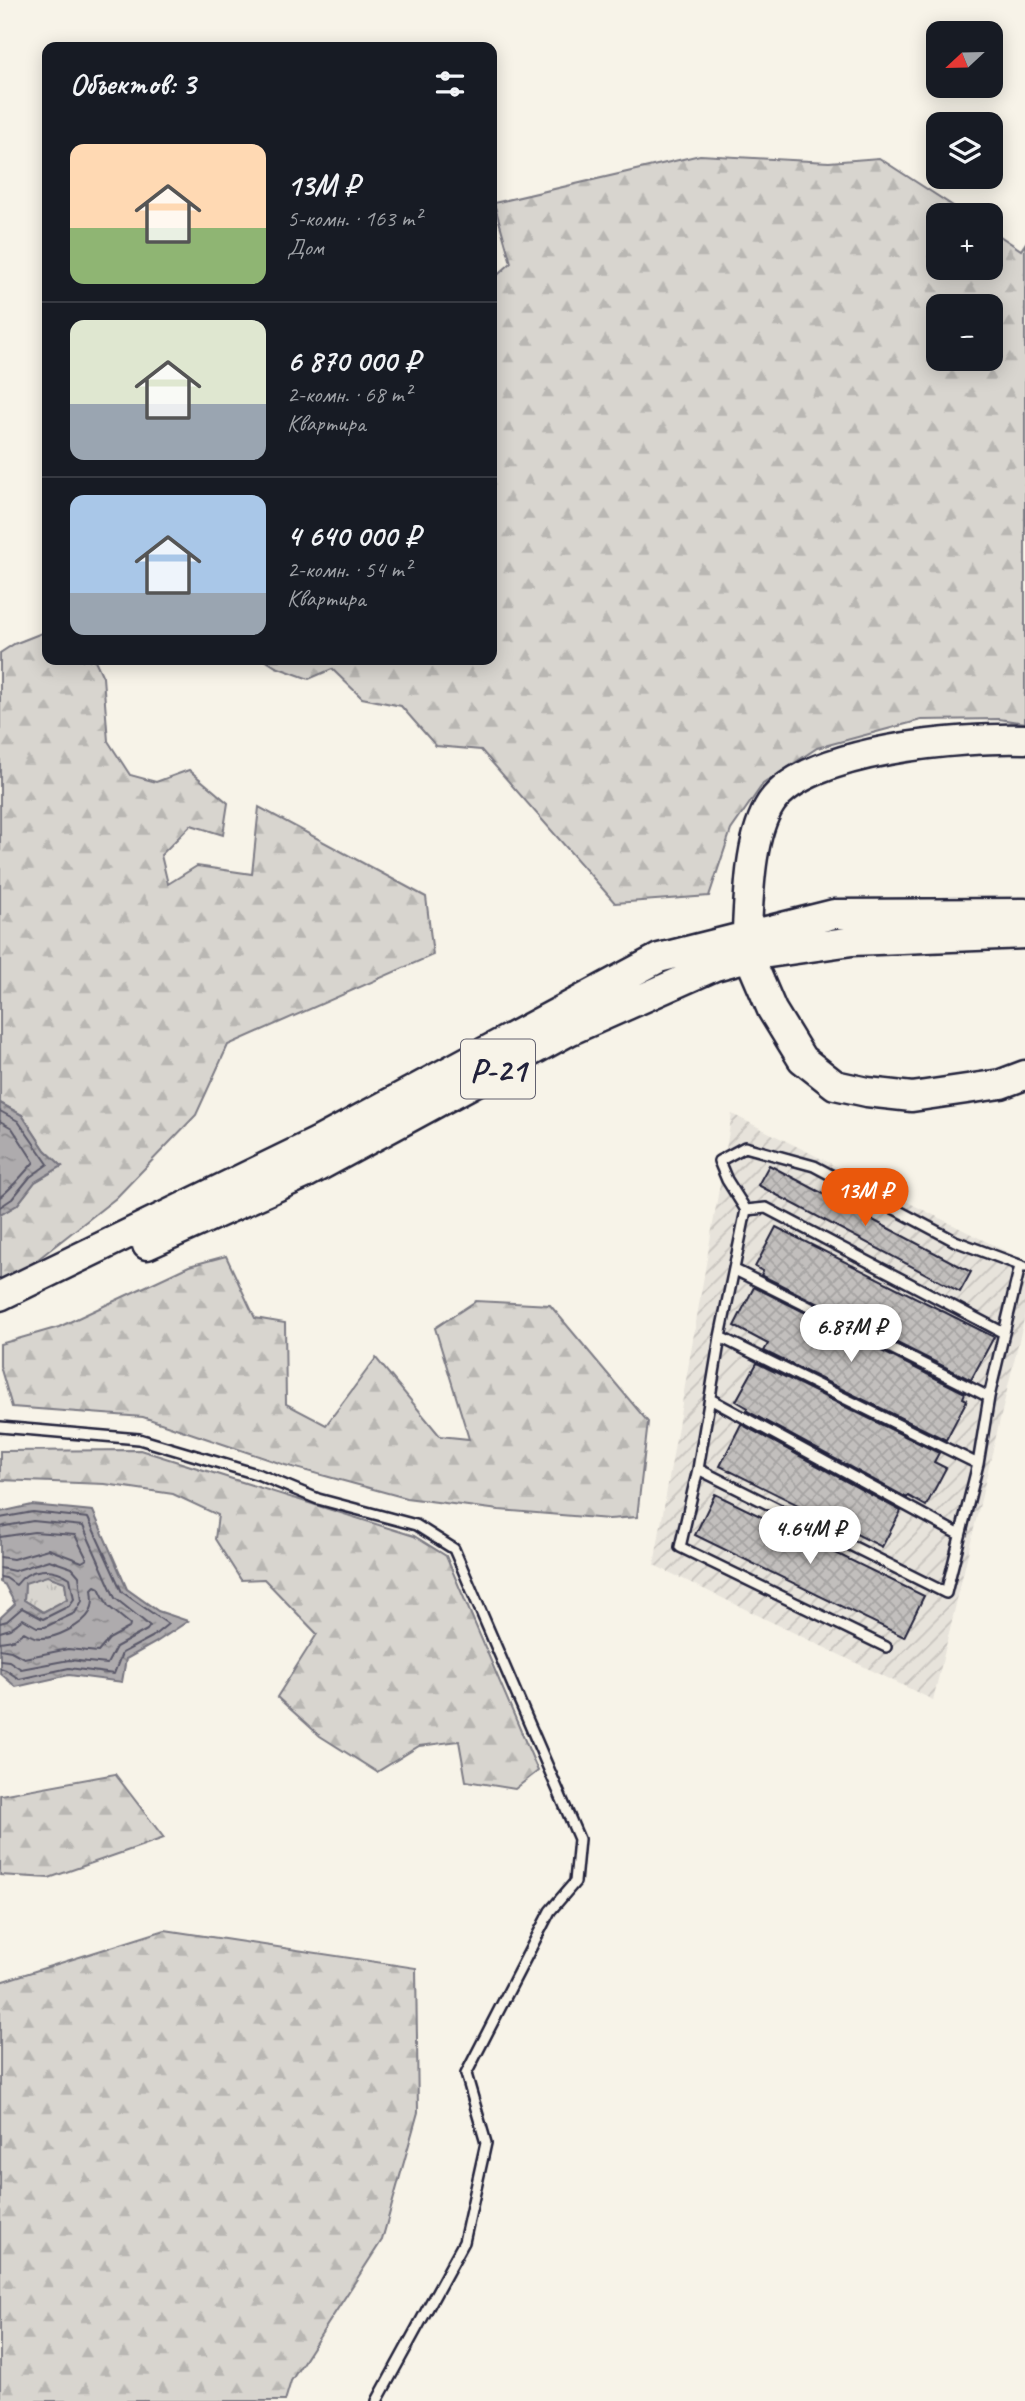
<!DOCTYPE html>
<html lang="ru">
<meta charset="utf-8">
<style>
body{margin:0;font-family:Caveat,sans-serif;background:#20242c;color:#f1f3f6;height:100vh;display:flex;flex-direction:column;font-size:26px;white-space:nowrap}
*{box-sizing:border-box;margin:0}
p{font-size:23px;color:#9ea1a6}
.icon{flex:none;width:38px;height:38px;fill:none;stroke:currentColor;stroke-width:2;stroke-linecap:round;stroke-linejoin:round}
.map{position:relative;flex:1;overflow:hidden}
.panel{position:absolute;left:42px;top:42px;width:455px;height:623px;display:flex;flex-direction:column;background:#171b24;border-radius:14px;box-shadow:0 4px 18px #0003}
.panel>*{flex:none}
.needle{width:46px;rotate:248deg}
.tools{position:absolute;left:926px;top:21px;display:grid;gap:14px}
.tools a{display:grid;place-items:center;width:77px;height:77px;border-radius:14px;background:#171b24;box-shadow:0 4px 18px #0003;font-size:35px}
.price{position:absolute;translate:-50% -60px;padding:0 16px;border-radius:24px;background:#fff;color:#222;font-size:23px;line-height:46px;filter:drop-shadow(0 2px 4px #0008)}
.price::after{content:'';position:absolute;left:50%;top:42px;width:21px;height:16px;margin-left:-10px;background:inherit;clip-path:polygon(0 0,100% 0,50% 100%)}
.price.on{background:#ea580c;color:#fff}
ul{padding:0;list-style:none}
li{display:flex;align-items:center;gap:21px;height:175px;padding:0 28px}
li+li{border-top:2px solid #363941}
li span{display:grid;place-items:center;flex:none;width:196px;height:140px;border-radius:14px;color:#555}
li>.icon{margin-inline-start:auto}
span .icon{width:84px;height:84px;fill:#fffc;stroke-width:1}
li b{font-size:30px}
h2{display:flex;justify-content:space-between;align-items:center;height:84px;padding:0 28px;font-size:30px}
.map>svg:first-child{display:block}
.industrial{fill:url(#industrial-furrows)}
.grass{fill:url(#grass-tufts);stroke:#7d7c85;stroke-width:2}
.forest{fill:url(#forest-firs);stroke:#7d7c85;stroke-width:2;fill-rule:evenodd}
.water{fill:url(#water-ripples);stroke:#76747f;stroke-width:2;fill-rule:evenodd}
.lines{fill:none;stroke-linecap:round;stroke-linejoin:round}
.shore{stroke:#5a5969;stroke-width:2}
.building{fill:url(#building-cross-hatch);stroke:#22223b;stroke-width:2}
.lane-casing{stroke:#22223b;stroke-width:14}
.primary-casing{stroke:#22223b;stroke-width:33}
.lane{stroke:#f7f3e8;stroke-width:9}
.primary{stroke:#f7f3e8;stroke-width:28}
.labels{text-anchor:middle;stroke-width:7;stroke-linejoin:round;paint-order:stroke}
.shield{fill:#f7f3e8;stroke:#62616f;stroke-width:2}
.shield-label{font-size:33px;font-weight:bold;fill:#22223b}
</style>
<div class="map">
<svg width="1025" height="2401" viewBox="0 0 1025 2401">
<defs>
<pattern id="industrial-furrows" width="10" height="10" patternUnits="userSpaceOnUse" patternTransform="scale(1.75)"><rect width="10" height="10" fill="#e7e3db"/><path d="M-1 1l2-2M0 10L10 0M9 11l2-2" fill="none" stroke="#c6c2bd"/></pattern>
<pattern id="grass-tufts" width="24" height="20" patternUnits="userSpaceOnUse" patternTransform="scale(1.75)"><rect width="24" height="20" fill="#d8d5cf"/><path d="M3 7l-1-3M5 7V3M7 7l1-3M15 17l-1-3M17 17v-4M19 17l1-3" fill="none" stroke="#b9b7b3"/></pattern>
<pattern id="forest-firs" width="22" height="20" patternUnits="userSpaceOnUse" patternTransform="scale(1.75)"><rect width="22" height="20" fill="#d8d5cf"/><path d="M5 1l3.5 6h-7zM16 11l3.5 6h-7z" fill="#b9b7b3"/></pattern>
<pattern id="water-ripples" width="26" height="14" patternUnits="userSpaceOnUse" patternTransform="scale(1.75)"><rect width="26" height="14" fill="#aeabad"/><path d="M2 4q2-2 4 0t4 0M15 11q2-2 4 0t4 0" fill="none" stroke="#8d8b8e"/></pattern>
<pattern id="building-cross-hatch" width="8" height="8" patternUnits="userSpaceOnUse" patternTransform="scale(1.75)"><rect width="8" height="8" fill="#c2bfbd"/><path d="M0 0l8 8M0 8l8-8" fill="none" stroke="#a6a4a3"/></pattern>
</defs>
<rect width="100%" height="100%" fill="#f7f3e8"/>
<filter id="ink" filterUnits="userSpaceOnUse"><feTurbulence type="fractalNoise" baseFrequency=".0143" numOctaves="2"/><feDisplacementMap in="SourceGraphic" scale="14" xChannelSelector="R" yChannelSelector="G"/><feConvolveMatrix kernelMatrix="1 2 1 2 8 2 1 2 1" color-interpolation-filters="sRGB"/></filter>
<g filter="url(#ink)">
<path class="industrial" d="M732,1114L1025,1261V1315L933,1700L654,1565Z"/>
<path class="grass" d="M47,1575L65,1582L67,1600L43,1612L24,1600L25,1582Z"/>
<path class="forest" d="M700,155L829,162L879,158L967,215H938V268H990L991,230L1021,250L1025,244V723L999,719L921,720L817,748L763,784L731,830L709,896L615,903L481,750L436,746L401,706L362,698L332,669L309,679L276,667L265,660H492V280L511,263L494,203ZM990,306V359H938V306Z
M47,631V660H95L103,677L108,741L130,775L156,782L189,770L228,803L223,835L191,825L161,855L168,884L197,866L252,874L259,807L426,897L433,955L228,1045L196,1115L116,1198L14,1278L0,1284V1215L17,1205L35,1182L62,1166L45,1150L22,1115L0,1103V653L14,644Z
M226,1256L255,1318L285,1323L286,1404L326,1425L376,1358L440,1436L469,1439L435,1328L476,1301L550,1305L648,1422L637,1517L609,1519L499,1510L406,1498L285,1465L143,1417L12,1407L0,1366V1344L59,1327L189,1266Z
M140,1450L414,1536L446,1556L538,1771L515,1789L466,1781L459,1741L419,1746L377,1772L320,1736L277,1697L317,1634L264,1579L241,1580L215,1539L218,1515L173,1494L105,1484L0,1480V1451Z
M115,1774L164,1838L49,1878L0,1875V1795Z
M165,1930L416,1968L418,2112L382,2240L291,2381L285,2401H0V1982Z"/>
<path class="water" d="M0,1103L22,1115L45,1150L62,1166L35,1182L17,1205L0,1215Z
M32,1505L93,1511L127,1589L158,1611L188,1621L155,1643L126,1659L122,1682L69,1675L16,1687L0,1673V1618L15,1604L5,1585L0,1582V1512ZM47,1576L65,1582L67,1599L43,1612L24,1600L25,1583Z"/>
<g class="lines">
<path class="shore" d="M0,1111L18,1121L48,1164L30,1177L12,1199L0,1207
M0,1121L12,1128L34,1162C27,1170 9,1191 0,1197
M0,1518L33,1512L88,1518L122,1592L168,1624L152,1637L122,1653L114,1674L69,1668L19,1679L6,1670L0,1668
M0,1527L33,1521L83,1526L115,1598L150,1626L147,1630L116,1647L107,1664L69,1660L21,1669L9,1661L0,1660
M0,1537L34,1532L75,1535L87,1559L82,1562L48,1549L13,1559L0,1557
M0,1568L14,1571L49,1560L72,1568L79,1576L82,1601L75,1613L45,1627H37L23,1619L10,1629L0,1632
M0,1577L6,1578L16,1585C29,1567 52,1566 70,1578L74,1599L69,1606L43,1619L22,1608L7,1621L0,1623
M0,1642L13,1640L24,1632C29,1635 35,1638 40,1638C55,1639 83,1625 90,1612C94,1604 93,1597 92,1589L95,1586L99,1588L108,1606L130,1624L129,1628L109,1639L98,1652L68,1649L24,1658L11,1651L0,1649"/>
</g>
<path class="building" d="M769,1165L971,1272L960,1292L758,1185Z
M776,1227L994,1337L971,1380L761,1275L763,1271L755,1267Z
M754,1287L965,1393L963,1398L967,1400L946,1440L764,1351L768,1344L734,1326Z
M757,1363L939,1453L934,1462L946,1468L926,1506L908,1496L907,1498L747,1411L748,1408L736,1401Z
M741,1424L901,1511L882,1547L720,1466Z
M715,1494L924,1596L904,1637L695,1535Z"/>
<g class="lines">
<g class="lane-casing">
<path id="lane" d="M746,1210L720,1337L698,1469L680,1547L886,1647
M735,1270L989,1397
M1004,1333L1020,1266
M720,1337L978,1464
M710,1399L960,1535
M0,1427L139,1439L260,1475L318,1499L416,1525L454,1549L579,1839L575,1882L550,1911L466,2074L486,2143L464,2242L377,2401
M698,1469L946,1593L978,1464L989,1397L1004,1333L766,1208L746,1210L727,1180L719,1161L745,1147L814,1166L955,1241L1025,1267"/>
</g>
<g class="primary-casing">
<path id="primary" d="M747,929C749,892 750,835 771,803C807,749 964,737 1025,739
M751,961L772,1010L802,1059L835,1085L867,1092L912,1097L1001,1084L1025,1075
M147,1245L305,1174L569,1031L715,966L755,955L852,941L1025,934
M0,1296L319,1141L659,958L834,914L1025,913"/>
</g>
<use href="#lane" class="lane"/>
<use href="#primary" class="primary"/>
</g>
</g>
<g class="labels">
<rect class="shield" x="461" y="1039.5" width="74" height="59" rx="5"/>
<g class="shield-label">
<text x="498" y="1081">Р-21</text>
</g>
</g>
</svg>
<div class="tools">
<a><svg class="needle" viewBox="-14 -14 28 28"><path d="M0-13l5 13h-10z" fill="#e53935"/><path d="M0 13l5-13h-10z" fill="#9ea1a6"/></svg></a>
<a><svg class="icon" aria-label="layers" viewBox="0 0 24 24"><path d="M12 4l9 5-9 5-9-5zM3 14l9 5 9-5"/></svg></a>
<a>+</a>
<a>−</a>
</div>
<b class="price on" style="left:865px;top:1228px">13M ₽</b>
<b class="price" style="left:851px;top:1364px">6.87M ₽</b>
<b class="price" style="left:810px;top:1566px">4.64M ₽</b>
<section class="panel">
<h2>Объектов: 3<svg class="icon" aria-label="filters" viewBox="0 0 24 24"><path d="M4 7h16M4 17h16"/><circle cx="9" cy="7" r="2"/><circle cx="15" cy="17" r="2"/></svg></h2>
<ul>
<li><span style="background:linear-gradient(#ffd9b3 60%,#8fb573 0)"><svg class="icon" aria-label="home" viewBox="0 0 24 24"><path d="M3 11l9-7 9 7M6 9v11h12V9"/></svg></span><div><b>13M ₽</b><p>5-комн. · 163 m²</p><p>Дом</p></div></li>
<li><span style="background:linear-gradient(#dfe7d0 60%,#9aa5b1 0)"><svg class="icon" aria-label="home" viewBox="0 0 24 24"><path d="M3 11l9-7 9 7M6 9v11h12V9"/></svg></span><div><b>6 870 000 ₽</b><p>2-комн. · 68 m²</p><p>Квартира</p></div></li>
<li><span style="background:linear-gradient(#a9c7e8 70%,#9aa5b1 0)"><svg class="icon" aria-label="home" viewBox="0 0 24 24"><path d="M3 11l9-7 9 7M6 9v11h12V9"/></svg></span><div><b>4 640 000 ₽</b><p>2-комн. · 54 m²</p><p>Квартира</p></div></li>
</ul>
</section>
</div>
